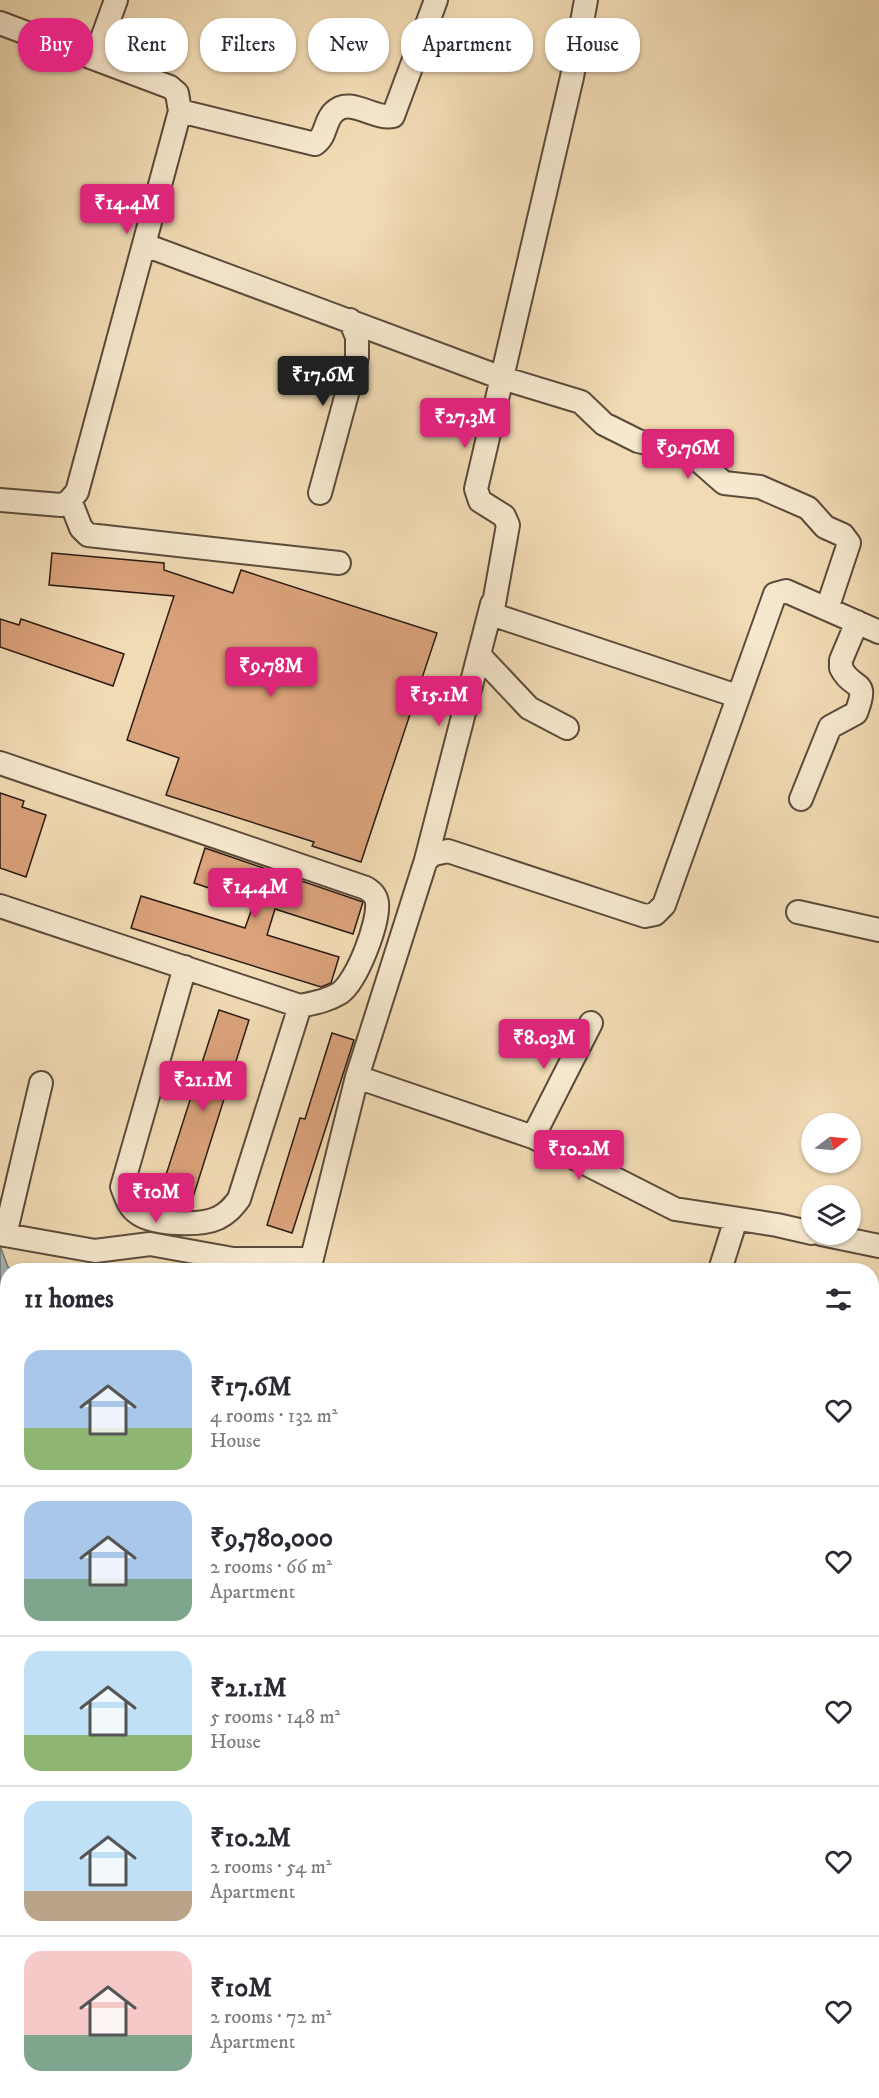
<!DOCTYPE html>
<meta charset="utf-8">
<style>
body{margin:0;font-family:"IM FELL DW Pica",serif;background:#f7f7f7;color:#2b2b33;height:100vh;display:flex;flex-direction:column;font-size:22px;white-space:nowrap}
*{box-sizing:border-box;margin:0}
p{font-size:20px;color:#7c7c81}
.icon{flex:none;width:33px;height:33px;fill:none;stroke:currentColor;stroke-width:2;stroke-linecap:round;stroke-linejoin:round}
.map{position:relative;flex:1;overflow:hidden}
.sheet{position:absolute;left:0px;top:1263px;width:879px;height:836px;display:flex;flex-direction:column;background:#fff;border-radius:24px 24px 0 0;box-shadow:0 2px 4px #0004}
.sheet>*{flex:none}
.banner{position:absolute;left:18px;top:18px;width:843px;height:54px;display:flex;gap:12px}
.needle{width:39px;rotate:74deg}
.tools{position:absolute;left:801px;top:1113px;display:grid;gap:12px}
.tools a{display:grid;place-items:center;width:60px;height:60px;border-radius:50%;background:#fff;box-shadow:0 2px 4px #0004;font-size:30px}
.price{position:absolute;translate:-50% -51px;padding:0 14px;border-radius:6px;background:#db2777;color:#fff;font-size:20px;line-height:39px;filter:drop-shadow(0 2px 3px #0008)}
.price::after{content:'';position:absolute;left:50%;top:36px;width:18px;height:14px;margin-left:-9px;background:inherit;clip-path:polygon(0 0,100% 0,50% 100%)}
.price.on{background:#222;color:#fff}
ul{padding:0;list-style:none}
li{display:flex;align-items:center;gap:18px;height:150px;padding:0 24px}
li+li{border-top:2px solid #e1e1e2}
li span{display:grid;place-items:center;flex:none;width:168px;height:120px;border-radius:18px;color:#555}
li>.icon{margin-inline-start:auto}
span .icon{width:72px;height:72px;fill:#fffc;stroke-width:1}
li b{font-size:26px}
h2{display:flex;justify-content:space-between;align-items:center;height:72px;padding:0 24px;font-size:26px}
.tag{padding:0 21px;border-radius:24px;background:#fff;box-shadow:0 2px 4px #0004;font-size:21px;line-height:54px}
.tag.on{background:#db2777;color:#fff}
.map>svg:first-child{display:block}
.water{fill:#a0b8b9;stroke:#717977;stroke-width:1.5}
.building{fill:#daa27a;stroke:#2a1b13;stroke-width:1.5}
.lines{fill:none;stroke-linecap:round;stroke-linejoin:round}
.minor-casing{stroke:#5c4b3b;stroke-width:26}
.minor{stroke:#f6e8ce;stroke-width:22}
</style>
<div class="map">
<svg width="879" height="2098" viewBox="0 0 879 2098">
<rect width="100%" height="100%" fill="#f1dbb4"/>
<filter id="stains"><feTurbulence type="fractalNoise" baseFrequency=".00333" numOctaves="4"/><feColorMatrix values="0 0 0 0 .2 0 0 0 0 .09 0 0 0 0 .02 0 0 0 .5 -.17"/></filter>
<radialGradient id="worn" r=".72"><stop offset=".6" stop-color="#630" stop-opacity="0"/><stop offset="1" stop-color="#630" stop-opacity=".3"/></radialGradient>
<path class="water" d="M0,1246L8,1267L12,1270H8L7,1333L0,1337Z"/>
<path class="building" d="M52,553L164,563V570L233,593L241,570L437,633L361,862L312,846L314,842L166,795L179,758L127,740L174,596L49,585Z
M0,619L19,625L21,619L124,654L113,686L0,647Z
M0,793L24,801L22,807L46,815L26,877L0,868Z
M205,848L363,902L353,934L275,909L267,935L339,957L331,983L321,987L131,928L141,896L245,928L254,903L194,883Z
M219,1010L249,1020L189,1210L156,1206Z
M332,1033L354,1040L292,1233L267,1225L300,1118L305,1119Z"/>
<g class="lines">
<g class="minor-casing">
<path id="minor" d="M586,0L572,77L476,489L480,501L504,516L508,525L493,609L497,616L737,696
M0,23L170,87L177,93L180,111L77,492L68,502L61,505L0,500
M95,58L116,0
M180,111L315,144C327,136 324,121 334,112C350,96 374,120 393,116L436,0
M145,245L502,378L581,402L604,424L638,441L650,444L672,442L683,447L724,483L760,487L808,508L825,527L843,535L849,543L827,609
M320,493L357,357V337L350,320
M70,500L81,528L88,535L339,563
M479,655L529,708L567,728
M0,763L366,888C372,892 376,895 377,903C379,923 357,981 340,993C327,1001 314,1003 300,1006L0,906
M801,799L830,727L856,713C870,677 853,692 841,668V660L857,622
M426,860L492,604
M798,912L879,930
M185,967L122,1187C126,1197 129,1208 139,1214C156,1225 201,1226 218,1218C228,1213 233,1207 239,1199L300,1006
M357,1077L533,1137L675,1209L777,1225L812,1233
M533,1137L591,1023
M0,1234L95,1251L150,1244L233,1259H311
M821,1234L879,1246
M5,1235L41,1083
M309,1270L357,1077L426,860L434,854L448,851L645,916L655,914L664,905L775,594L786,591L879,632
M720,1270L736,1219
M0,1460L8,1463
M0,1758L8,1759
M0,1804H8
M872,1817L879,1815
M227,2091V2098
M132,2098V2091
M641,2098V2091
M786,2098V2091"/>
</g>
<use href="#minor" class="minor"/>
</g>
<rect width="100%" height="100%" filter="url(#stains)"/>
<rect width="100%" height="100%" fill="url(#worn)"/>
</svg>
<div class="tools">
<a><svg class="needle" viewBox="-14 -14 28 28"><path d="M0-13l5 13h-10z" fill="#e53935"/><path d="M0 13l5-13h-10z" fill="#7c7c81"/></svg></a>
<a><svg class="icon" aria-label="layers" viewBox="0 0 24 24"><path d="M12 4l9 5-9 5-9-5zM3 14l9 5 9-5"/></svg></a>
</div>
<b class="price" style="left:127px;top:235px">₹14.4M</b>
<b class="price on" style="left:323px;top:407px">₹17.6M</b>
<b class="price" style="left:465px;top:449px">₹27.3M</b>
<b class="price" style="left:688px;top:480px">₹9.76M</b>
<b class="price" style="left:271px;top:698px">₹9.78M</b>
<b class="price" style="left:439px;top:727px">₹15.1M</b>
<b class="price" style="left:255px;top:919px">₹14.4M</b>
<b class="price" style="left:544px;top:1070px">₹8.03M</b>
<b class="price" style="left:203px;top:1112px">₹21.1M</b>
<b class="price" style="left:579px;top:1181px">₹10.2M</b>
<b class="price" style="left:156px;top:1224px">₹10M</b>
<div class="banner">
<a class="tag on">Buy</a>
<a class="tag">Rent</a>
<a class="tag">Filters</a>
<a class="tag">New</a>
<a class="tag">Apartment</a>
<a class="tag">House</a>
</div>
<section class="sheet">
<h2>11 homes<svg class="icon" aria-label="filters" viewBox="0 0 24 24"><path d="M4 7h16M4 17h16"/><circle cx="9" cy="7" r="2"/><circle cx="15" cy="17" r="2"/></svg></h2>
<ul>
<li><span style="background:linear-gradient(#a9c7e8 65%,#8fb573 0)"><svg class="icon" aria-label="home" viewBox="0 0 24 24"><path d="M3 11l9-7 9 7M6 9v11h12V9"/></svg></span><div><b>₹17.6M</b><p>4 rooms · 132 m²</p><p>House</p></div><svg class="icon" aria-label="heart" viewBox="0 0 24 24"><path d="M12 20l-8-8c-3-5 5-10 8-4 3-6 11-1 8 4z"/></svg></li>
<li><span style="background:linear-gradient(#a9c7e8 65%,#7fa58c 0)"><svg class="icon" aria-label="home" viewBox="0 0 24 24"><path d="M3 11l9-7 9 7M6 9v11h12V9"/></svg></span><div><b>₹9,780,000</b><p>2 rooms · 66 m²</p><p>Apartment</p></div><svg class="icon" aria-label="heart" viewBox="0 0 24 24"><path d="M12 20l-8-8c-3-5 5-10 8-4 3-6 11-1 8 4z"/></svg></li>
<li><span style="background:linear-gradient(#bfe0f5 70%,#8fb573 0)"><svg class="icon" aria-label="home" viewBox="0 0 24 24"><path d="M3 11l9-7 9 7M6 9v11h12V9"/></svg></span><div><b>₹21.1M</b><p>5 rooms · 148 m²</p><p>House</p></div><svg class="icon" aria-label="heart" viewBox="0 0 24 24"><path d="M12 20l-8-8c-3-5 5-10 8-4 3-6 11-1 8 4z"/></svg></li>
<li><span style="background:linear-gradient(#bfe0f5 75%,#b9a48a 0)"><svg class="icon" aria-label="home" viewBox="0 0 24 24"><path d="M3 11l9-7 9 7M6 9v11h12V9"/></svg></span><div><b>₹10.2M</b><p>2 rooms · 54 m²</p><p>Apartment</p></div><svg class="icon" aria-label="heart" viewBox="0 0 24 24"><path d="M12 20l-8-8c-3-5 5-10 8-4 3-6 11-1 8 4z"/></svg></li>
<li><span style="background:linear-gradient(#f6c9c9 70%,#7fa58c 0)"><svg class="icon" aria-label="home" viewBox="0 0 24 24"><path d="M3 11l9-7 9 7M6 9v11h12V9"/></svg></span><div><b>₹10M</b><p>2 rooms · 72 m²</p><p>Apartment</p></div><svg class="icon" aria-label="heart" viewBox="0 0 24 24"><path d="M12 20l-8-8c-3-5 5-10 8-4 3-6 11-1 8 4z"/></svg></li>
</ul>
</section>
</div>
